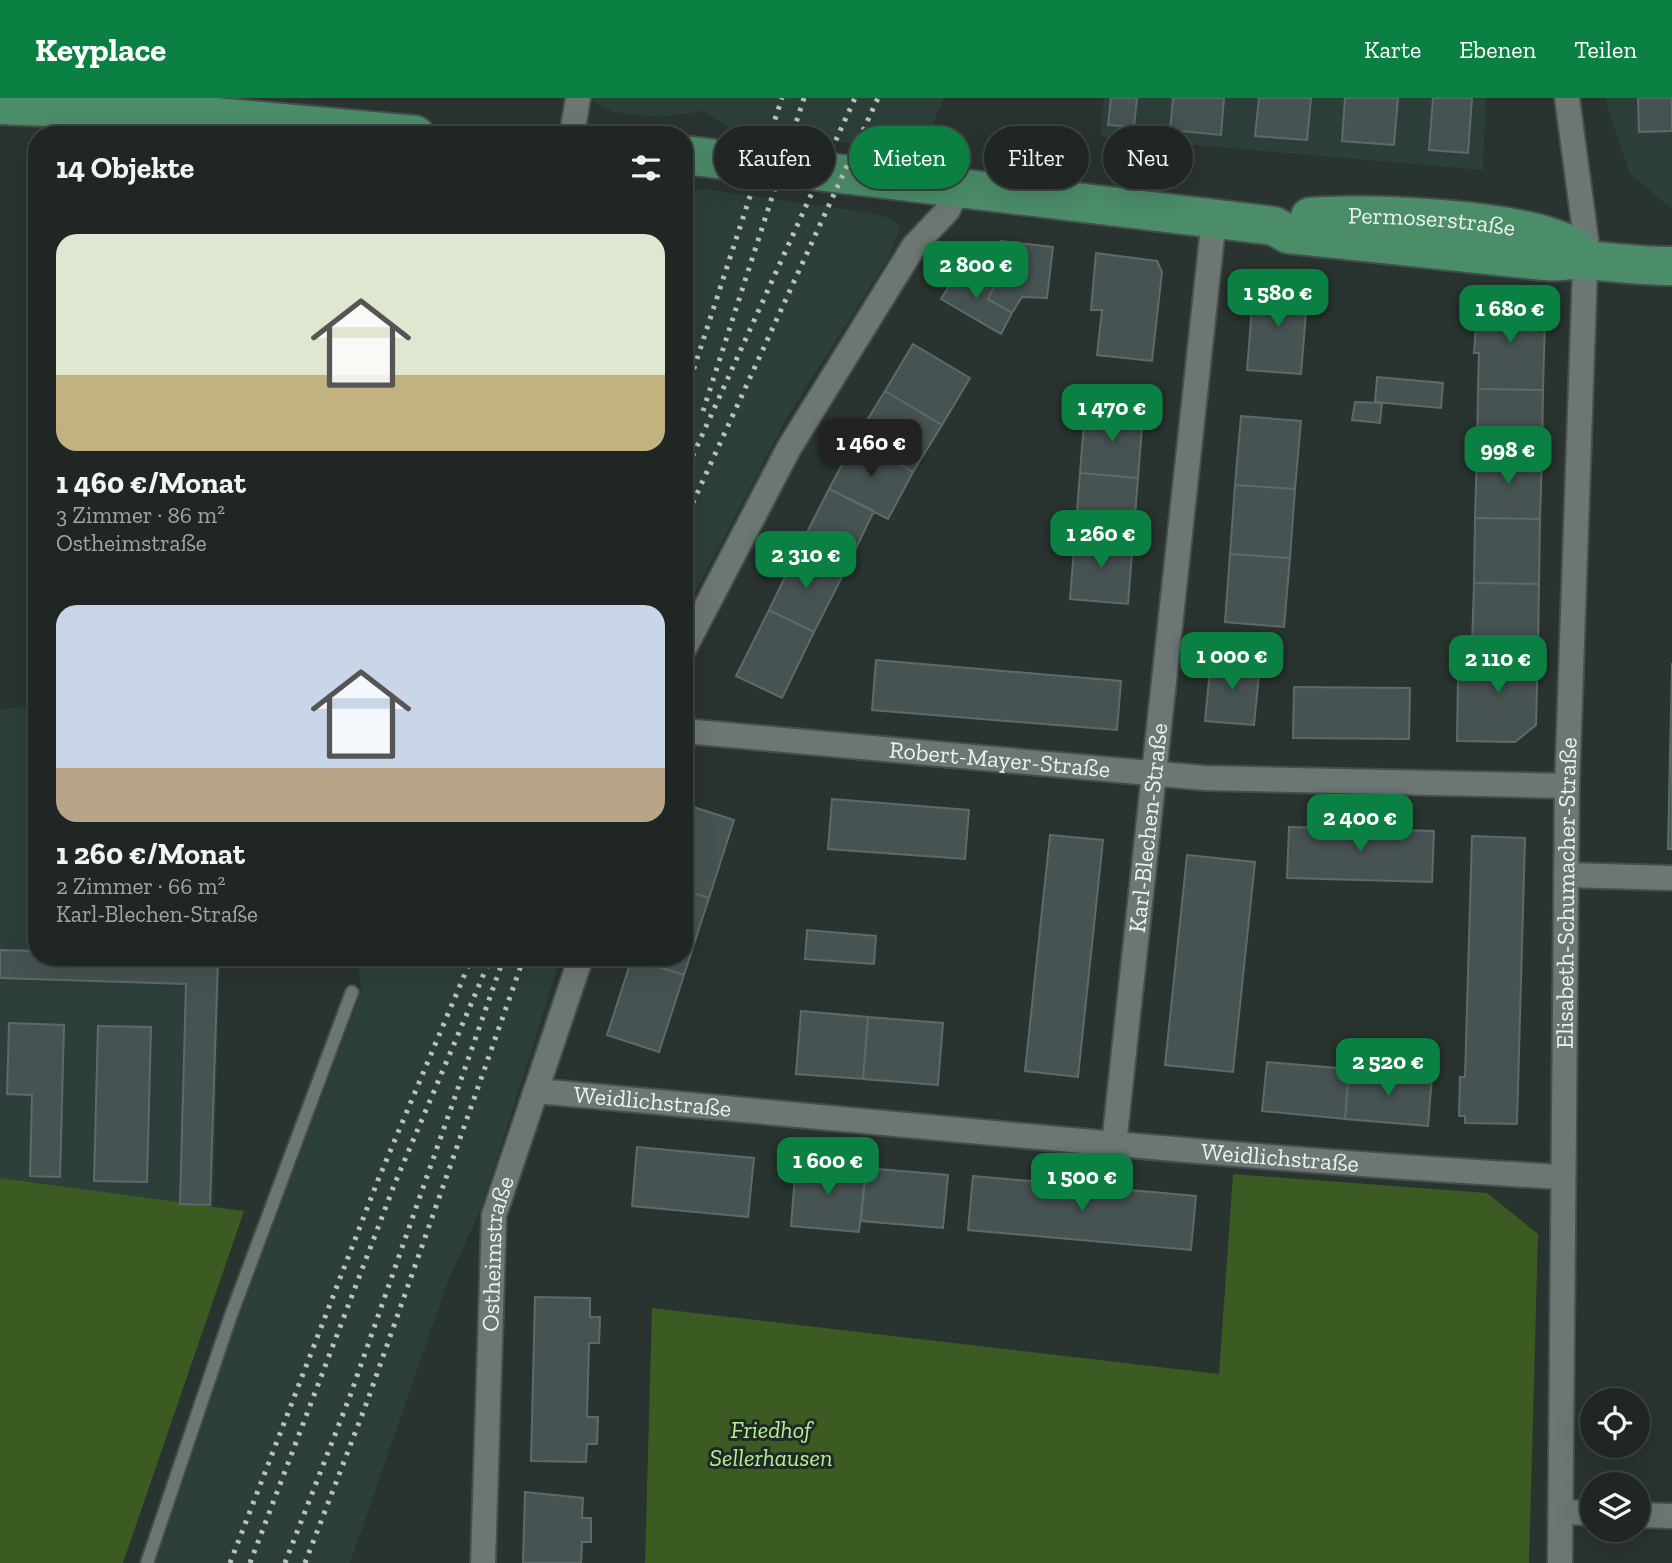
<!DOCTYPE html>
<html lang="de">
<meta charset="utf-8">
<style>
body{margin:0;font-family:"Zilla Slab",serif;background:#2c3231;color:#f1f3f6;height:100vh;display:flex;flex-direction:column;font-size:26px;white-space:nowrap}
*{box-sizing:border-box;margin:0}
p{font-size:23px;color:#a1a5a6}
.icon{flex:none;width:38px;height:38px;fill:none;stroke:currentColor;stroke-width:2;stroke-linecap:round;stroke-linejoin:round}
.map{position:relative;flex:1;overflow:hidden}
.details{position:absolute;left:28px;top:28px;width:665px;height:840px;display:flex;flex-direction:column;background:#1f2624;border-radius:28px;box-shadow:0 7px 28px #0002,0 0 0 2px #3c4341}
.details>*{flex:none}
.banner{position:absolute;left:714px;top:28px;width:665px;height:63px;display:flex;gap:14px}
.buttons{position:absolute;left:1580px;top:1290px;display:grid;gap:14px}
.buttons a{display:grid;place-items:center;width:70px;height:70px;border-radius:50%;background:#1f2624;box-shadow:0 7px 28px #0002,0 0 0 2px #3c4341;font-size:35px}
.price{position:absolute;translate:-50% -60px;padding:0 16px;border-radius:14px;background:#0b8043;color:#fff;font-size:23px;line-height:46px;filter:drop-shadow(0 2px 4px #0008)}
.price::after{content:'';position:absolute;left:50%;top:42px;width:21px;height:16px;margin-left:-10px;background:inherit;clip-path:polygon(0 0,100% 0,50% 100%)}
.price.on{background:#222;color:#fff}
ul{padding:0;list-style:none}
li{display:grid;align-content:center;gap:14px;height:371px;padding:0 28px}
li span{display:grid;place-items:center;height:217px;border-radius:21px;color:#555}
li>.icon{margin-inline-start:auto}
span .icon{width:126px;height:126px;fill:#fffc;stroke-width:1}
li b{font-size:30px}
h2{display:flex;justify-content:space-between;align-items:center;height:84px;padding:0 28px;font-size:30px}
.pill{padding:0 24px;border-radius:32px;background:#1f2624;box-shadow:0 7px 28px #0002,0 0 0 2px #3c4341;font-size:24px;line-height:63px}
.pill.on{background:#0b8043;color:#fff}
header{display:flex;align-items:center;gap:42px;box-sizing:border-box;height:98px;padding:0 35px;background:#0b8043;color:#fff}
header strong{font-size:33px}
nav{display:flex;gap:38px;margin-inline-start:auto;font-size:24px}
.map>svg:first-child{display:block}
.built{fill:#2d3f3a}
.green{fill:#3b5b22}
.building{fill:#475253;stroke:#5e6a6a;stroke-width:2}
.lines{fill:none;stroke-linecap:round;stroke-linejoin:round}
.lane-casing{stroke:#454e4c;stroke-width:16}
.street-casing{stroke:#454e4c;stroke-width:28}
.primary-casing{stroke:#454e4c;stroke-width:42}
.lane{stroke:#6c7774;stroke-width:12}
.street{stroke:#6c7774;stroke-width:24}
.primary{stroke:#4b8c69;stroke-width:38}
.rail{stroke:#bac1bf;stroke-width:5;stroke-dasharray:3.5 7;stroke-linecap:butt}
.labels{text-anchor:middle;stroke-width:6;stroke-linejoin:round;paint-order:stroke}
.street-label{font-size:24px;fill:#ebf1f0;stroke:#1f2926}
.park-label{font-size:24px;font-style:italic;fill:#b6ee90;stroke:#1f2926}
</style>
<header>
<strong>Keyplace</strong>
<nav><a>Karte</a><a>Ebenen</a><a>Teilen</a></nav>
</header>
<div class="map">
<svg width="1672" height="1465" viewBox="0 0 1672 1465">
<rect width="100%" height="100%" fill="#293330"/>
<path class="built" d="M571,0H944L922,50H889L730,31L703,13L662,19L634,17L614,14L589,2Z
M1104,0H1486L1483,72L1100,39Z
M1605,0H1672V111L1630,76Z
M705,91L865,114L890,120L900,129L889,159L786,321L684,516V94Z
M37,608V859H220L213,1110L0,1080V611Z
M358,859H561L480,1113L448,1183L350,1465H156L237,1225L361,895Z"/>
<path class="green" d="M1233,1076L1487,1095L1538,1136L1529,1465H645L652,1210L1219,1276Z
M0,1080L244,1113L123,1465H0Z"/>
<path class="building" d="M1111,0H1137L1134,29L1108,27Z
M1173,0H1224L1221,37L1170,32Z
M1259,0H1311L1307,42L1255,38Z
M1345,0H1398L1394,47L1342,43Z
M1433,0H1472L1468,55L1429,52Z
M1638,0H1672V33L1639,34Z
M1001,143L1053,149L1047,200L1022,199L1012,215L988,201L994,189L979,181Z
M1096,155L1157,163L1162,174L1152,263L1097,257L1102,212H1091Z
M960,170L994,189L988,201L1012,215L1001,236L941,201Z
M1254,186L1308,190L1301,276L1247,272Z
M1478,200L1530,204L1545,220L1543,292L1478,291L1479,255H1474Z
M913,246L970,280L942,327L885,293Z
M1377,279L1443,285L1441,310L1375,304Z
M1478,291L1543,292L1542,356L1477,355Z
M885,293L942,327L913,374L856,340Z
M1355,304L1382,305L1380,325L1352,322Z
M1085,312L1143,316L1138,380L1080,375Z
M1241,318L1301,323L1295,391L1235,387Z
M856,340L913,374L888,421L829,391Z
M1477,355L1542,356L1540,421L1475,420Z
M1080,375L1138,380L1133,443L1075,438Z
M1235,387L1295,391L1290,460L1230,456Z
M829,391L874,413L844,475L798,452Z
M1475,420L1540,421L1539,486L1474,485Z
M1075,438L1133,443L1128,506L1070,501Z
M798,452L844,475L814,534L769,512Z
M1230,456L1290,460L1284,529L1225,524Z
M1474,485L1539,486L1538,550L1472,549Z
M769,512L814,534L782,600L736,578Z
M1472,549L1538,550L1536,627L1515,644L1457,643L1458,578H1472Z
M1211,561L1260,566L1254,627L1205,623Z
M876,562L1121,583L1117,632L872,612Z
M1672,565V751H1668Z
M1294,589L1410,590L1409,641L1293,640Z
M832,701L969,712L965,761L828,751Z
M684,706L734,722L709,800L684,792Z
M1289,729L1434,733L1432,784L1287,780Z
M1050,737L1103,742L1078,979L1025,973Z
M1472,738L1525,740L1517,1026L1465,1025V1018H1459L1460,979H1465Z
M1187,757L1255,764L1233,974L1165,967Z
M684,792L709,800L684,877L632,860L684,859Z
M807,832L876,838L874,866L805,861Z
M0,852L37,853V859H218L210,1107L180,1106L186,886L0,880Z
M632,860L684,877L659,954L607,937Z
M801,913L868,919L863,981L796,976Z
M868,919L943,925L938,987L863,981Z
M9,925L64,927L60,1079L30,1078L32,997L7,996Z
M98,928L151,929L147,1084L94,1083Z
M1267,964L1349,971L1345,1021L1262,1013Z
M1349,971L1432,978L1428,1028L1345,1021Z
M637,1049L754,1060L748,1119L632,1108Z
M796,1064L866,1070L859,1134L791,1128Z
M866,1070L948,1077L943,1130L861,1123Z
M973,1078L1196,1098L1191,1152L968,1132Z
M535,1199L590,1200V1219H600L599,1245H589L587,1319H598L597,1346H587L586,1364L531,1363Z
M525,1394L583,1400L582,1420H591V1444H582L581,1465H523Z"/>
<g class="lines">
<g class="lane-casing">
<path id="lane" d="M147,1465L230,1220L352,894"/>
</g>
<g class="street-casing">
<g id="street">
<path d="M572,37L578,0"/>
<path d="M684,551L789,350L914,148L948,112L957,91"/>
<path id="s1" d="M684,633L1205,680L1567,688"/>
<path d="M1566,777L1672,780"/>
<path id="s2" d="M536,993C878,1023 1220,1060 1563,1079"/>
<path id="s3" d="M1114,1046L1214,120"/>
<path d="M1562,1414L1592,1415"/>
<path d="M1638,1417L1672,1418"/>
<path id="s4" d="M483,1465L494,1117L581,859"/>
<path id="s5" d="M1560,1465L1567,688L1586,141L1567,0"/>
</g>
</g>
<g class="primary-casing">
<g id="primary">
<path d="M0,7L161,14L415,37"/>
<path d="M684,57L1274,128L1288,136L1544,163C1559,165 1574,160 1588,162C1617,165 1643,168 1672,168"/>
<path id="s6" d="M1310,119C1356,114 1552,120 1580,155"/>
</g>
</g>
<use href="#lane" class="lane"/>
<use href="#street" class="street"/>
<use href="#primary" class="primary"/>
<path class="rail" d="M684,301L782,0
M703,313L804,0
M684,377L855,0
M684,424L878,0
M230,1465L378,1082L472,859
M250,1465L395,1085L491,859
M285,1465L350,1298L504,859
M305,1465L367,1304L524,859"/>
</g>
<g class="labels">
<g class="street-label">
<text dy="8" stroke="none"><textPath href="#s6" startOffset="122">Permoserstraße</textPath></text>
<text dy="8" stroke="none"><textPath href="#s1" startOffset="317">Robert-Mayer-Straße</textPath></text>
<text dy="8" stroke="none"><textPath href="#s3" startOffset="318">Karl-Blechen-Straße</textPath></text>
<text dy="8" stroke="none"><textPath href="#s5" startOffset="670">Elisabeth-Schumacher-Straße</textPath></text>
<text dy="8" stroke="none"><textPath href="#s2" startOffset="117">Weidlichstraße</textPath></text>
<text dy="8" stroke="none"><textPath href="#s2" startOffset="747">Weidlichstraße</textPath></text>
<text dy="8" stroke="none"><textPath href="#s4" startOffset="310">Ostheimstraße</textPath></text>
</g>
<g class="park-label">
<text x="771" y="1340">Friedhof<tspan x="771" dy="28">Sellerhausen</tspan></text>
</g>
</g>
</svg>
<div class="buttons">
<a><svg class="icon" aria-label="locate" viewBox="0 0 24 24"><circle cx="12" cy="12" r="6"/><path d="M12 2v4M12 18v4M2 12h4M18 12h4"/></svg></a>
<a><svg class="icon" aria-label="layers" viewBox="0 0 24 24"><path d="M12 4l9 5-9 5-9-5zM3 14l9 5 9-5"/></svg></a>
</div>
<b class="price" style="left:976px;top:203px">2 800 €</b>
<b class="price" style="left:1278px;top:231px">1 580 €</b>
<b class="price" style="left:1510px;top:247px">1 680 €</b>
<b class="price" style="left:1112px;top:346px">1 470 €</b>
<b class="price on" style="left:871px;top:381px">1 460 €</b>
<b class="price" style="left:1508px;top:388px">998 €</b>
<b class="price" style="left:1101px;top:472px">1 260 €</b>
<b class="price" style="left:806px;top:493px">2 310 €</b>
<b class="price" style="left:1232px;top:594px">1 000 €</b>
<b class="price" style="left:1498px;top:597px">2 110 €</b>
<b class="price" style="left:1360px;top:756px">2 400 €</b>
<b class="price" style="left:1388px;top:1000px">2 520 €</b>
<b class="price" style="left:828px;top:1099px">1 600 €</b>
<b class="price" style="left:1082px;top:1115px">1 500 €</b>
<div class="banner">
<a class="pill">Kaufen</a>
<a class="pill on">Mieten</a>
<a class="pill">Filter</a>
<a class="pill">Neu</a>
</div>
<section class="details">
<h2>14 Objekte<svg class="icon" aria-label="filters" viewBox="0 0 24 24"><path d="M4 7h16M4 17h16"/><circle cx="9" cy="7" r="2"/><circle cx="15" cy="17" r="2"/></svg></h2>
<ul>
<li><span style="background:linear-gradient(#dfe7d0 65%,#c2b280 0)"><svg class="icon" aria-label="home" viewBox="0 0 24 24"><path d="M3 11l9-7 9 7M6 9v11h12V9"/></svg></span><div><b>1 460 €/Monat</b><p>3 Zimmer · 86 m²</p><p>Ostheimstraße</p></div></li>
<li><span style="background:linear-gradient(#c9d6e8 75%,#b9a48a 0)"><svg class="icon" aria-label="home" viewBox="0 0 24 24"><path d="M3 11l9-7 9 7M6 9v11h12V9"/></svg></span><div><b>1 260 €/Monat</b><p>2 Zimmer · 66 m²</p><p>Karl-Blechen-Straße</p></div></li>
</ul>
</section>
</div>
